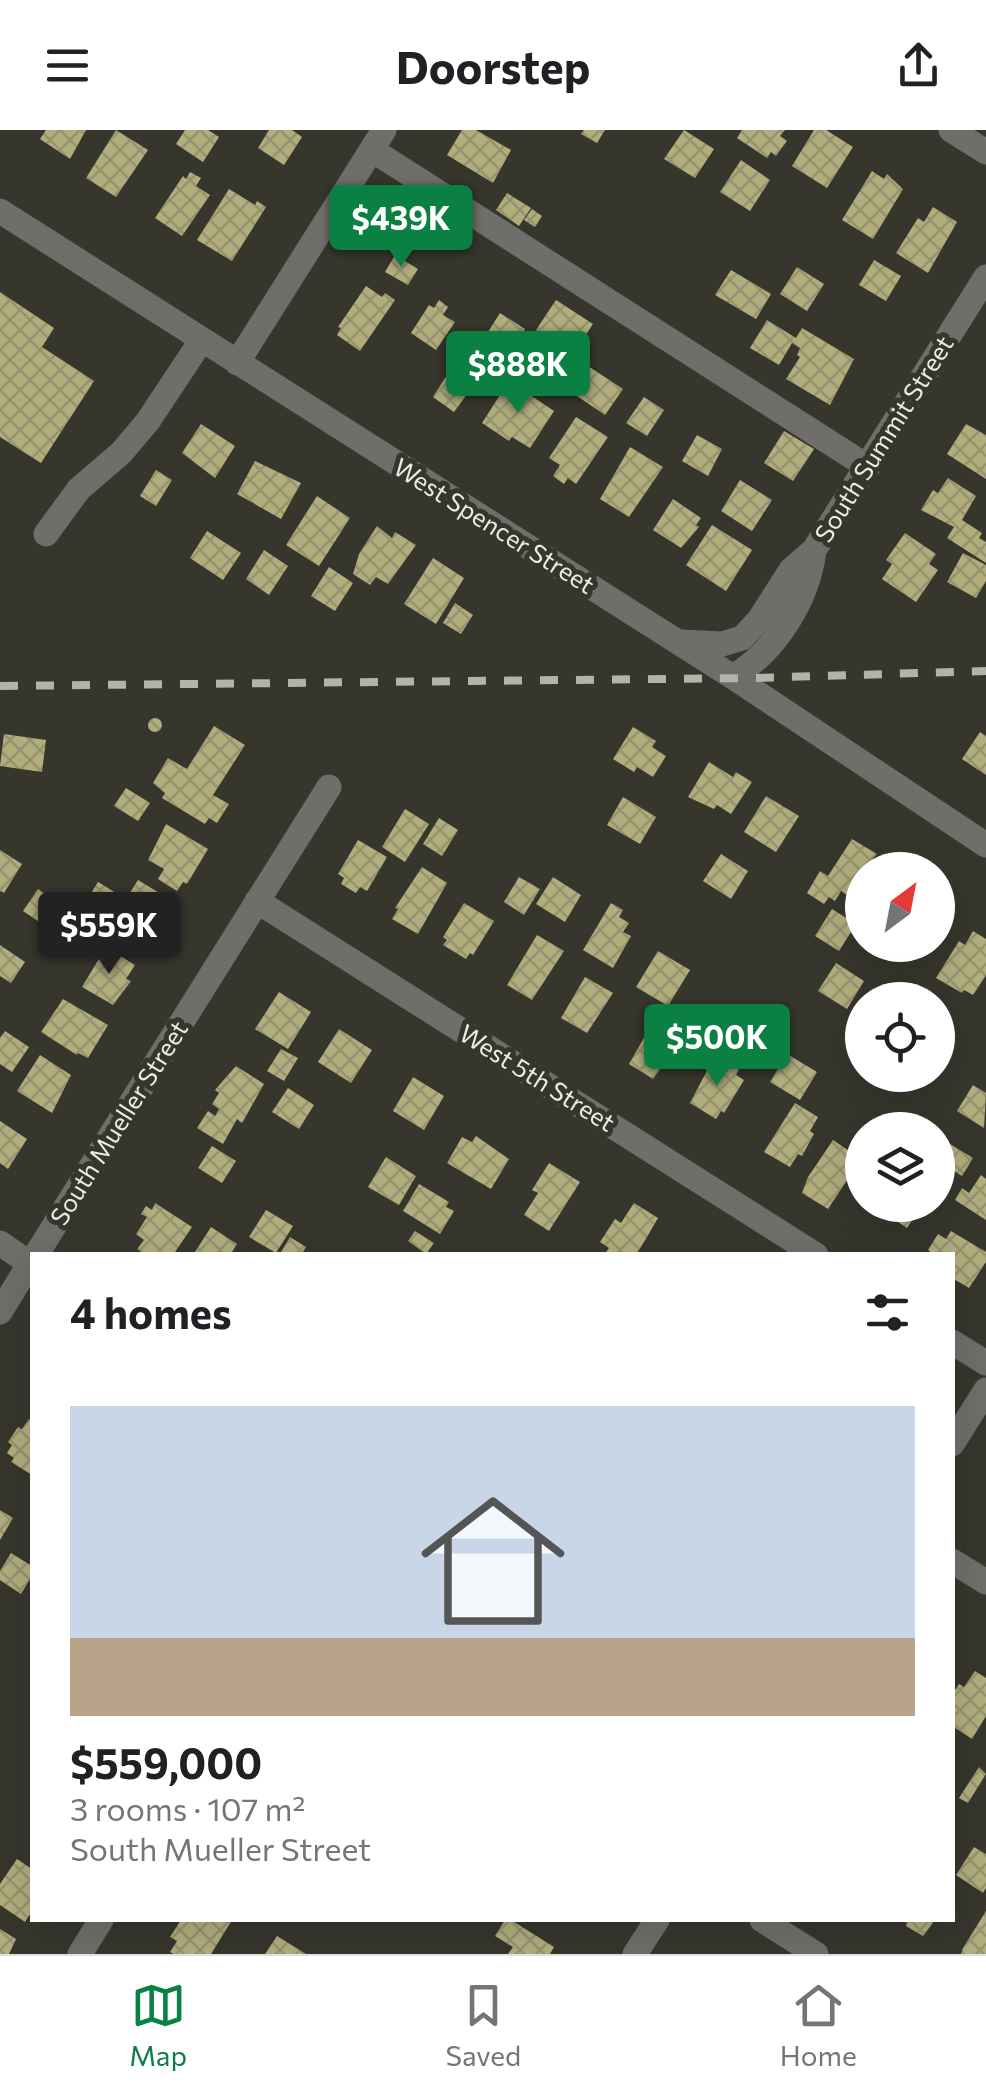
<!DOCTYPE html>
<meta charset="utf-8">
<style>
body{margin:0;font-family:Commissioner,sans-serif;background:#f6f6f6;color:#202124;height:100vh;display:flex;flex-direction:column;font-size:38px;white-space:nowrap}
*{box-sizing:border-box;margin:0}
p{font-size:32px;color:#757577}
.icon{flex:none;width:55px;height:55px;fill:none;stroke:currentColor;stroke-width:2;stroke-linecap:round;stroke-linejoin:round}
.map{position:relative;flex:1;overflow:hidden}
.panel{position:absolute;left:30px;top:1122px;width:925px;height:670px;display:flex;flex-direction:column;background:#fff;border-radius:0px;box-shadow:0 10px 40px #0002}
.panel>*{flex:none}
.needle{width:65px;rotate:32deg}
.tools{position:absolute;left:845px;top:722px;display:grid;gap:20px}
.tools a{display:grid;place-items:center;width:110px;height:110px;border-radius:50%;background:#fff;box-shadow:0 10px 40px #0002;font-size:50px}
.price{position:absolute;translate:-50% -85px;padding:0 22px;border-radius:10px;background:#0b8043;color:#fff;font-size:32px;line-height:65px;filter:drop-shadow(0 2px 5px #0008)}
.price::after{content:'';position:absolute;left:50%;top:60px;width:30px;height:22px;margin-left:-15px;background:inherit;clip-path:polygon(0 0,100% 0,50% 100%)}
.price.active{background:#222;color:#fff}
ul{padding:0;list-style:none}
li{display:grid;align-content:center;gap:20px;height:530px;padding:0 40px}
li span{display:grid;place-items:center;height:310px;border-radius:0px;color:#555}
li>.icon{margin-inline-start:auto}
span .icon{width:180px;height:180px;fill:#fffc;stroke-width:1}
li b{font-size:42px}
h2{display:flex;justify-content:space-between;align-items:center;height:120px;padding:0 40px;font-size:42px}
header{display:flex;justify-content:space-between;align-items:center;height:130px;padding:0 40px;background:#fff;font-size:45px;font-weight:700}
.dock{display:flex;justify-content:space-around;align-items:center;height:140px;border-top:2px solid #e0e0e0;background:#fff;font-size:28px;color:#757577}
.dock a{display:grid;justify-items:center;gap:5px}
.dock .active{color:#0b8043}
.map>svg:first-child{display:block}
.building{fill:url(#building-cross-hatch)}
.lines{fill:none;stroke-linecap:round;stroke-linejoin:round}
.minor{stroke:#6f6e6a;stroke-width:25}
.rail{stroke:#b3b2ab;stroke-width:8;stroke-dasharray:18 18;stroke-linecap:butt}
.labels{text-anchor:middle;stroke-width:10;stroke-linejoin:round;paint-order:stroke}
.street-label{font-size:25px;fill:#ecebe5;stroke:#37362d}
</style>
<header><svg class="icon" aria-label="menu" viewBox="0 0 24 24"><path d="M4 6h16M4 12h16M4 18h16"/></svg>Doorstep<svg class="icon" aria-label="share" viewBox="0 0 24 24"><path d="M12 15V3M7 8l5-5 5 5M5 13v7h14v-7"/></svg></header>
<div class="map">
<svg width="986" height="1824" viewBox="0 0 986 1824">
<defs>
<pattern id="building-cross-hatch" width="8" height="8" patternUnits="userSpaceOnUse" patternTransform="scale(2.5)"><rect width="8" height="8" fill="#b1ad7d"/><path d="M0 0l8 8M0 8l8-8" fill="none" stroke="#96936f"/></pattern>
</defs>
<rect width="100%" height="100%" fill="#37362d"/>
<path class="building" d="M46,0H86L70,29L40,9Z
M116,0L148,20L116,67L86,48Z
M185,0H208L219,7L203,32L176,14Z
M269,0H292L302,7L284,35L258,18Z
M462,0H476L511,20L493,53L447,25Z
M584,0H605L597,13L581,4Z
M684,0L714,19L695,48L664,29Z
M742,0H785L780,6L787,11L776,26L771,22L767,28L737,8Z
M814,0H826L853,17L827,58L792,36Z
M741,30L770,50L750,81L720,62Z
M872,41L884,49L887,44L903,59L873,109L842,90Z
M190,42L201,48L196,56L210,65L182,106L155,88L183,46L186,49Z
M229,59L255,75L257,71L266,77L232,131L197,110Z
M507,63L531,78L519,96L496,80Z
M419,66L448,84L441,94L449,100L440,114L432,109L426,119L397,100Z
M933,77L957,92L928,143L896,123L918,88L924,92Z
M532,79L542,86L535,97L524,90Z
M395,125L418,139L408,155L385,142Z
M874,130L901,146L886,171L859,155Z
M797,137L824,154L807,181L780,164Z
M731,140L771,164L756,189L715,165Z
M366,156L382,167L385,163L395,170L360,221L337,205L341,198L338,197Z
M0,162L54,198L42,217L94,251L41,333L0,307Z
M439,170L448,177L443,185L455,192L436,220L411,203L429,175L434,178Z
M556,170L593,194L573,224L536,200Z
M500,183L525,199L507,226L483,210Z
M767,190L796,208L802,198L854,229L830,275L786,249L800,227L797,225L800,218L792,213L779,235L750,218Z
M471,207L486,218L477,231L487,237L454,282L433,267Z
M588,236L623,259L605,285L571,262Z
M509,251L554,281L530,318L512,307L509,311L482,293Z
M644,267L664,280L647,306L626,293Z
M576,287L608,307L576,354L568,348L564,354L553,346L560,335L549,328Z
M201,294L235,316L215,348L182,323Z
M966,294L986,305V349L947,324Z
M784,301L814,319L793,351L764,333Z
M697,305L722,319L708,346L682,331Z
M630,317L663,337L629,387L600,369Z
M255,331L301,353L281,389L237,364Z
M156,340L172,350L156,376L140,366Z
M948,348L976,366L962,390L982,403L979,408L986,412V433L947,408L954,397L921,380L933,360L938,363Z
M740,350L772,370L752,401L721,381Z
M317,366L350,388L319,436L286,415Z
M673,369L701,388L696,395L699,397L681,418L653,400Z
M712,395L752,420L726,461L686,435Z
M377,396L392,408L395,402L416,415L388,454L376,447L370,455L353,444L359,424Z
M207,401L241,423L223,450L190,428Z
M905,403L936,424L929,434L938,440L916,472L882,449L892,434L886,430Z
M264,420L288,436L269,465L246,449Z
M963,423L986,435V451L976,468L947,452Z
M433,428L464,448L436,494L404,474Z
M329,437L353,453L335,481L311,466Z
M455,473L473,485L461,504L443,493Z
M148 595a7 7 0 1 1 14 0a7 7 0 1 1-14 0Z
M214,596L245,615L213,665L229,674L217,693L209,688L205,694L162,668L165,663L153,653L168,628L187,639Z
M633,597L656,611L652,617L666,626L653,647L637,637L634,642L613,629Z
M980,602L986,606V645L962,629Z
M4,604L46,610L42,642L0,636Z
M709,632L733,647L736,642L752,652L731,684L717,675L714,679L688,667Z
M126,658L150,673L138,691L114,676Z
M766,666L799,686L776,722L744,702Z
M623,667L656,687L640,714L607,695Z
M405,679L429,694L405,732L382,717Z
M439,688L458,700L442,726L423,714Z
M166,694L208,719L187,754L183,752L177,761L158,749L164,739L148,730Z
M852,709L877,724L862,740L848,766L841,761L835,771L829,767L824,774L807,763L820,741L828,746Z
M358,710L387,727L367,761L360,757L356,763L341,754L344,748L338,744Z
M0,720L22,734L4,763L0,761Z
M721,724L748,741L731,769L703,751Z
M422,737L447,753L418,804L392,789L398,779L395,778Z
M519,747L540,759L524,785L504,772Z
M553,747L581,765L565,792L536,774Z
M138,750L166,767L158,779L170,787L147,823L80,781L98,752L126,769Z
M38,759L59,773L44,795L23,781Z
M464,773L494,791L473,825L470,823L466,829L443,815L447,810L443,807Z
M611,773L623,780L619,787L629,793L623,802L631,806L613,838L583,820Z
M832,779L856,794L839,821L815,806Z
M973,801L986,809V845L973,865L964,860L962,863L936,848L959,811L965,815Z
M537,805L564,821L532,870L507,855Z
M0,815L25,832L11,853L0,846Z
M868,815H903L892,831Z
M106,817L135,835L126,849L131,851L113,875L82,857Z
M658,821L690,840L668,876L636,857Z
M836,833L864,851L847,879L818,861Z
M585,847L613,863L587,903L561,888Z
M279,862L311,882L288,919L255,899Z
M63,869L108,895L88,928L78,923L77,925L41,902Z
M658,883L682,898L669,919L673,922L653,949L629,934Z
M756,887L786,906L767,937L737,919Z
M339,899L372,920L351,953L318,932Z
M5,901L29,917L12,942L0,934V908Z
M281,919L298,928L284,951L267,941Z
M787,924L817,942L800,970L770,952Z
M40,925L71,945L52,983L17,961Z
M712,931L720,936L723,931L739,940L736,945L744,950L724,983L721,981L716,989L690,973Z
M236,936L264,954L242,993L237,989L223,1014L197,998L208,981L215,986L219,979L212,974L219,963L215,960Z
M413,947L444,966L424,1000L393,981Z
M973,955L986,963L984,998L957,981Z
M288,958L314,975L299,999L272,982Z
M795,973L818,987L810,1001L814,1004L802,1026L798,1024L790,1037L764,1022Z
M0,991L27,1009L8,1039L0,1033Z
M476,1006L509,1029L491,1059L447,1033L462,1007L472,1012Z
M833,1010L861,1029L828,1079L802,1063L808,1047Z
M945,1011L973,1028L962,1046L938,1031V1024Z
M212,1016L236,1031L222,1053L198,1038Z
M386,1027L416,1046L399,1075L368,1057Z
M549,1033L580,1052L549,1101L524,1085L538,1063L532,1060Z
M981,1045L986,1049V1090L955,1070L962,1058L969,1063Z
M419,1054L449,1072L446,1077L454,1081L440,1104L403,1081Z
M155,1073L192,1097L173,1125L163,1122L146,1125L137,1119L144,1110L136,1104L147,1087L141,1084L146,1076L152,1080Z
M634,1073L658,1088L647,1107L636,1125H604L609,1118L600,1112L615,1089L621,1093Z
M878,1075H922L907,1098L877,1078Z
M266,1080L293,1096L276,1123L249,1107Z
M211,1097L237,1114L230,1125H193Z
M415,1101L434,1113L426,1124L408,1111Z
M951,1101L986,1122V1132L969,1158L952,1148V1125H935L928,1120L938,1104L946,1109Z
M290,1107L306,1117L301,1125H279Z
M29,1289L32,1291V1345L11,1332L14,1328L7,1323L12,1315L8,1312L18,1297L22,1299Z
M0,1380L13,1388L0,1410Z
M11,1423L32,1436V1446L21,1464L0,1450V1441Z
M975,1541L986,1548V1586L972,1609L952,1596V1565L959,1554L964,1557Z
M979,1637L986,1644L968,1673L959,1668Z
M974,1717L986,1724V1758L983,1763L956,1745Z
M17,1729L32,1739V1781L25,1792L0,1775V1754Z
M986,1781V1824H961L963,1818Z
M181,1790H232L211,1824H174L170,1822L177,1811L170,1807Z
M505,1790H511L554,1817L550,1824H508L513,1817L495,1806Z
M902,1790H935L923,1806L906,1796L907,1793Z
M0,1799L16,1809L9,1824H0Z
M277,1806L306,1824H265Z"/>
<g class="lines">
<path class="minor" d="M951,0L986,22
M372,20L868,337
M0,81L733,547L986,715
M237,233L384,0
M46,404L79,359L121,323L148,291L201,211
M681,512L722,514L742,508L759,490L791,440L814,420L986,147
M733,547C775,521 808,471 814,420
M257,771L816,1125
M0,1113L32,1135
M36,1125L329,657
M0,1182L32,1130
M952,1212L986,1233
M952,1314L986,1260
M952,1431L986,1452
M762,1790L816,1824
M80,1824L101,1790
M635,1824L657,1790"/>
<path class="rail" d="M0,556L754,548L986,541"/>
</g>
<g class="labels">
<g class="street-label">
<text transform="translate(884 309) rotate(-58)" y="9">South Summit Street</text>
<text transform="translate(494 396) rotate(32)" y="9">West Spencer Street</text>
<text transform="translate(537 948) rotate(32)" y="9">West 5th Street</text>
<text transform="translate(119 993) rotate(-58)" y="9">South Mueller Street</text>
</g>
</g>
</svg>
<div class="tools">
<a><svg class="needle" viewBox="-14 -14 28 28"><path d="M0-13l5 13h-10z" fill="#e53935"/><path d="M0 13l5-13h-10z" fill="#757577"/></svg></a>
<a><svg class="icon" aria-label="locate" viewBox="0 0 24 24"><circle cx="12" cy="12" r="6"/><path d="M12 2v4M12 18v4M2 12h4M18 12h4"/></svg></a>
<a><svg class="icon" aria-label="layers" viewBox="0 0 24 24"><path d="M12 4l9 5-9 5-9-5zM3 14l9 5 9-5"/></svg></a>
</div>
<b class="price" style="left:401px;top:140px">$439K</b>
<b class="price" style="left:518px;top:286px">$888K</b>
<b class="price active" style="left:109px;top:847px">$559K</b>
<b class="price" style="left:717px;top:959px">$500K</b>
<section class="panel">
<h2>4 homes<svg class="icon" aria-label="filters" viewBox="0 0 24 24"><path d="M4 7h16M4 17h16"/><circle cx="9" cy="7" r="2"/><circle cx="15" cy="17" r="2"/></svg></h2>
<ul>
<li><span style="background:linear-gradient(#c9d6e8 75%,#b9a48a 0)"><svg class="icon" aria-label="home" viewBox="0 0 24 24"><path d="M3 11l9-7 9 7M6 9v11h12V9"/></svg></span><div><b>$559,000</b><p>3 rooms · 107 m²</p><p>South Mueller Street</p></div></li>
</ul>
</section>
</div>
<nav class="dock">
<a class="active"><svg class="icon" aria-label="map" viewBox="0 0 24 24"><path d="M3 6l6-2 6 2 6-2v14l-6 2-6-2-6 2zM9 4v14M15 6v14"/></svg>Map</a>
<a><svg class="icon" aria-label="saved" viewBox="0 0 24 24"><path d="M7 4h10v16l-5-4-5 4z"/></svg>Saved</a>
<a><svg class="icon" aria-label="home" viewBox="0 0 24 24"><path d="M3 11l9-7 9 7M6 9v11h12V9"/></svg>Home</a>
</nav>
